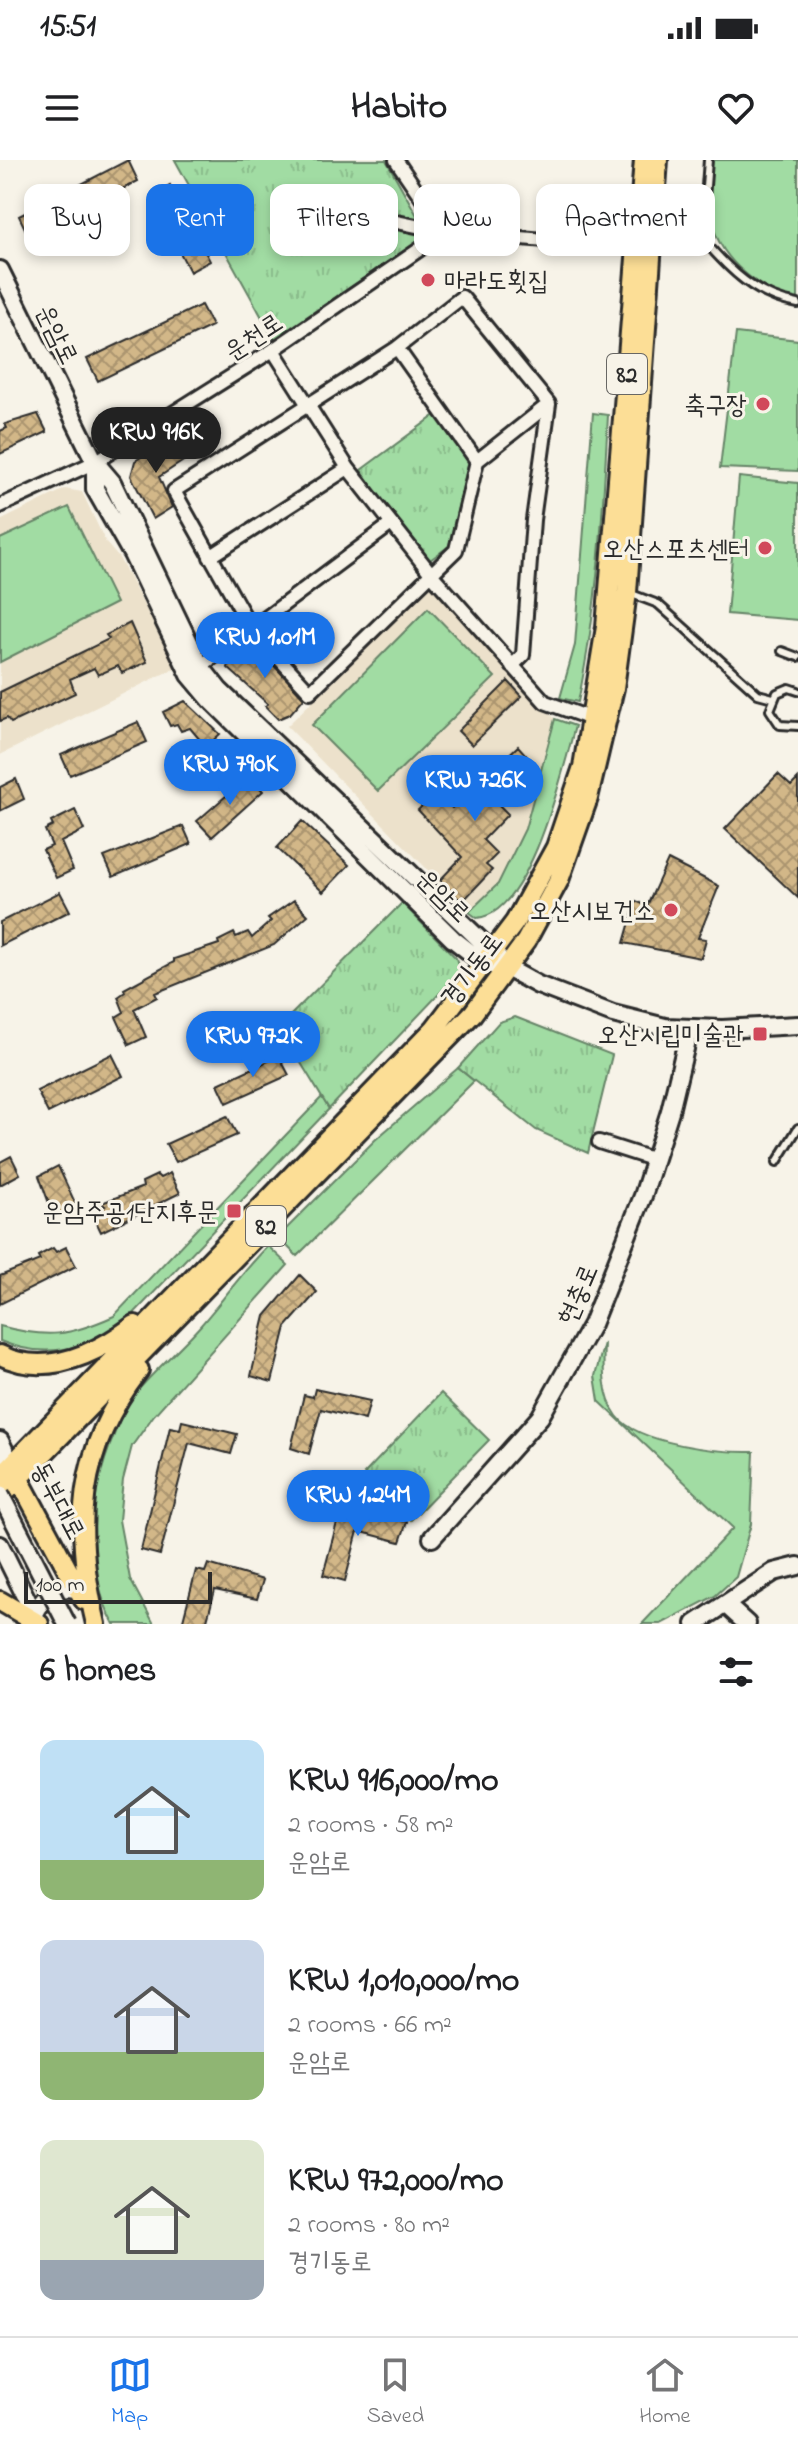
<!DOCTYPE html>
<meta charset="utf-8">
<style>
body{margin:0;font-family:"Indie Flower","Poor Story",sans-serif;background:#f6f6f6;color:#202124;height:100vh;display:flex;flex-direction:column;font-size:30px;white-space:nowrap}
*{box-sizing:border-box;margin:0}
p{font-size:26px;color:#757577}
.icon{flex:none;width:44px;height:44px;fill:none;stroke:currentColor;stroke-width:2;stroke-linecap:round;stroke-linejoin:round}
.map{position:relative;height:1464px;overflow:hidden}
.drawer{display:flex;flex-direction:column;background:#fff;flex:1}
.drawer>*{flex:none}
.top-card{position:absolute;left:24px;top:24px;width:750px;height:72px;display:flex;gap:16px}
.scale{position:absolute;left:24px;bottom:20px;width:188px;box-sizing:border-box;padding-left:8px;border:4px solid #2b2b2b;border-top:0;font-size:22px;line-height:28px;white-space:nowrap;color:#2b2b2b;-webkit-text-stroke:6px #f7f3e8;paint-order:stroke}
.price{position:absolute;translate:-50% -68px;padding:0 18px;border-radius:28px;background:#1a73e8;color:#fff;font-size:26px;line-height:52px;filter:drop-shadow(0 2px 4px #0008)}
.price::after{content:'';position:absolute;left:50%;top:48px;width:24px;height:18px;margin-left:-12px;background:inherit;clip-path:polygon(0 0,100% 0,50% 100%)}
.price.active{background:#222;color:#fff}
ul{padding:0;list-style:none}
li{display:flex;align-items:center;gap:24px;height:200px;padding:0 40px}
li span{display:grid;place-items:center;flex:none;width:224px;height:160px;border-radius:16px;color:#555}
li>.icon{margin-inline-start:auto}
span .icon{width:96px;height:96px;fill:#fffc;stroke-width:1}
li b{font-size:34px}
h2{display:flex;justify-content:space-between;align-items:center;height:96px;padding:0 40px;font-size:34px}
.tag{padding:0 28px;border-radius:16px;background:#fff;box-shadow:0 4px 12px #0003;font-size:28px;line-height:72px}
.tag.active{background:#1a73e8;color:#fff}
.status{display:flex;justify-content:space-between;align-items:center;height:56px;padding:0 40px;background:#fff;direction:ltr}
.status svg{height:22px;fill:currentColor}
header{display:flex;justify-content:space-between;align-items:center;height:104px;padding:0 40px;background:#fff;font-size:36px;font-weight:700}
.menu{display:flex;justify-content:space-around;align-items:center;height:112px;border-top:2px solid #e0e0e0;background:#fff;font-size:22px;color:#757577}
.menu a{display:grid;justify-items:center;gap:4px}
.menu .active{color:#1a73e8}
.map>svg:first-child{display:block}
.built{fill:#ece1cb}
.grass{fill:#a1dca3;stroke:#668467;stroke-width:2}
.park{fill:url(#park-tufts);stroke:#668467;stroke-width:2}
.building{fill:url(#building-cross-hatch);stroke:#2b2b2b;stroke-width:2}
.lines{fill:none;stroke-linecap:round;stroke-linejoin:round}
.lane-casing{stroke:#2b2b2b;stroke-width:12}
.street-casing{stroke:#2b2b2b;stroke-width:18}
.secondary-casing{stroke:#2b2b2b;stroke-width:22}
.primary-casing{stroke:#2b2b2b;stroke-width:24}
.lane{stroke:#f7f3e8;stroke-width:6}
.street{stroke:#f7f3e8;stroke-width:12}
.secondary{stroke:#f7f3e8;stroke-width:16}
.primary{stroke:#fcde96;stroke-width:18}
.secondary-bridge-casing{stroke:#2b2b2b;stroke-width:22;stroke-linecap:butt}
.secondary-bridge{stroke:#f7f3e8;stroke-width:16}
.poi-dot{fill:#d1495b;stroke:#f7f3e8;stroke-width:3}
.labels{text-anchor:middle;stroke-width:6;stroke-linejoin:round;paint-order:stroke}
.shield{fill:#f7f3e8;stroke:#686764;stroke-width:2}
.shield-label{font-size:24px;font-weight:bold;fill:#2b2b2b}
.poi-label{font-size:26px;fill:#2b2b2b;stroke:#f7f3e8;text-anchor:end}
.street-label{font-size:26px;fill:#2b2b2b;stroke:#f7f3e8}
</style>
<div class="status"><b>15:51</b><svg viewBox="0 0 49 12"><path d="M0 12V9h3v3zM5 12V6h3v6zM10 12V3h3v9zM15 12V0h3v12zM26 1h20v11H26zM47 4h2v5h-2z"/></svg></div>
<header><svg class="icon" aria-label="menu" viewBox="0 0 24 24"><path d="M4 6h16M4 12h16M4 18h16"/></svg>Habito<svg class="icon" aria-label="heart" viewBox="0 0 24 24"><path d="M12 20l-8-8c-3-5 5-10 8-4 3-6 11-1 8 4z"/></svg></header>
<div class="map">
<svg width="798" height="1464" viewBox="0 0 798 1464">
<defs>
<pattern id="park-tufts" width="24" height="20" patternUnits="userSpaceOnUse" patternTransform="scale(2)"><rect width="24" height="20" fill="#a1dca3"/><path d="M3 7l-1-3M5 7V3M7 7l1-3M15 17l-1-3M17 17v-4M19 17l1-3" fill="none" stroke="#8bbd8c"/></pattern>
<pattern id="building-cross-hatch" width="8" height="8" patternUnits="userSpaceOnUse" patternTransform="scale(2)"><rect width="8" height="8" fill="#d2b788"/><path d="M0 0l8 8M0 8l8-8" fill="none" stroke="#ab956f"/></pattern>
</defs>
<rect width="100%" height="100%" fill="#f7f3e8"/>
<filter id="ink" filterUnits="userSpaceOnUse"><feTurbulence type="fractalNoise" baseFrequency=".0125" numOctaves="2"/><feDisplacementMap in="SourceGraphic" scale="16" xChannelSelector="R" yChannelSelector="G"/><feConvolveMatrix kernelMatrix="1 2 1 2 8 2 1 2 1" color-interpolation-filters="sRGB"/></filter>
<g filter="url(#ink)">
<path class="built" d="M65,329L82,332L106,383L119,398L177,507L0,595V361Z
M429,427L434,428L555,559L525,669L498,724L469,752L287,566Z"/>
<path class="grass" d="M711,0H798V146C731,114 697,78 711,0Z
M736,173L798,180V311L720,308Z
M593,253L608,255C603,352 598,447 578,542L560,538L575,485Z
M739,317L798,323V460L727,454Z
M69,347L116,443L0,502V379Z
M428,448L495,517L378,631L312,565Z
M555,559L575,566C563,610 530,755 477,758L469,752L498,724L525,669Z
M458,908L474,921L297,1096L278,1077L375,980Z
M322,937L329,949L123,1165C81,1189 46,1200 0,1181V1166C48,1179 69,1176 114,1156Z
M268,1086L288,1105L154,1255L132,1286L123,1320L119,1360L130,1419L154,1464H114C82,1405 89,1335 114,1275C118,1264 122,1250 129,1241C150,1214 178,1191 201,1165C224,1139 243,1111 268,1086Z
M604,1183C603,1207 602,1236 617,1256C638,1284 721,1293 754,1292L751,1364L736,1417L715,1436L661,1464H642L733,1368L599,1241L595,1216Z"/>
<path class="park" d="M175,0H386L423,66L417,82L274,179Z
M437,254L470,296L449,386L430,400L420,397L361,310Z
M402,743L456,798L460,812L329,949L279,867Z
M515,857L612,895L588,993L536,970L458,908L499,862Z
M441,1233L489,1280L411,1360L364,1314Z"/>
<path class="building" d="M128,0L138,21L29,77L19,56Z
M170,25L210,101L190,112L151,36Z
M201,145L212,166L98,221L87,199Z
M38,254L47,272L0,294V271L7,268L5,264Z
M174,275L185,300L159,317L172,347L153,359L131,316L135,301Z
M130,463L147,502L122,513L118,506L98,515L94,508L70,519L75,533L11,563L7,558L0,561V532L109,479L106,475Z
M253,483L304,538L290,554L278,559L265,546L268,544L228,508L230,499L245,484Z
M508,521L522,536L472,585L458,571Z
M185,541L220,574L206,587L190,568L181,571L177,564L170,566L163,552Z
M138,562L147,582L70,615L61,595Z
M518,586L527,596L526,614L497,643L508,654L483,680L497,694L486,705L492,710L462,742L440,720L462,697L418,650L437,632L452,648Z
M778,614L791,626L798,619V738L725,669Z
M249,616L263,631L212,677L197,661Z
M16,619L24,639L0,651V627Z
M75,650L84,670L61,682L73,710L56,718L43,690L52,686L45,670L53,666L51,662Z
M302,661L349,705L323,732L277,688Z
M183,666L191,684L113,717L104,697Z
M668,700L719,726L698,778L706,779L701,798L624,783L636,741L647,746Z
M60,732L70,751L0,786V762Z
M294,740L308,755L274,785L155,833L157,837L134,849L146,877L129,885L116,857L124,852L118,837L125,832L124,829L174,802V799L219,784L218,781L234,773L236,777L248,772L252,778L271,761L268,758Z
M112,894L123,916L48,953L37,931Z
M279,896L289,915L227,943L218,924Z
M227,956L237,975L176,1002L166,984Z
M11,996L20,1014L0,1025V1002Z
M58,1006L77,1047L59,1056L53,1044L50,1046L39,1016Z
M170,1013L180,1033L101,1072L92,1053L105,1046L102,1043L143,1027L142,1022L157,1015L160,1018Z
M66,1087L76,1106L0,1144V1116L40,1100L38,1096L53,1088L56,1092Z
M300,1115L317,1132L286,1167L272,1222L251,1216L265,1156Z
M315,1229L370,1241L365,1260L321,1249L309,1294L291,1288L304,1235L313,1237Z
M182,1261L237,1274L231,1294L189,1283L160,1395L141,1390L170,1267L180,1269Z
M352,1348L407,1362L400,1382L358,1371L345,1421L323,1415L339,1355L349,1358Z
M208,1404L263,1420L257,1439L215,1430L206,1464H182L196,1410L205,1412Z"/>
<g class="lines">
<g class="lane-casing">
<path id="lane" d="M708,0L702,78C729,110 756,137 798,144
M629,433L658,444L758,534L773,538
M782,491L798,497
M798,531L789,528L777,533L770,550L780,565L798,566
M777,1002L798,968"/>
</g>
<g class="street-casing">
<path id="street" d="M396,0L445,72
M313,43L323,56L397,62L445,72L644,88
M397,188L477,301L456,390L310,532L251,468L174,331Z
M397,188L462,137L549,244L533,360L523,495L512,506
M273,190L348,308L432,415L545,542L592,559
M477,301L549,244
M0,346L95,302L273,190L445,72
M210,397L348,308
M196,510L390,365
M599,982L655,1000"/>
</g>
<g class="secondary-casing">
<path id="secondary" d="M0,110L95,302L112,322L201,507L219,530L502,801
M95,302V329L132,394L190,515L211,540L453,779L485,804L507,808L538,825L613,854L665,867L722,869L798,865
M0,1281L16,1314
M432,1378L540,1257L592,1164L643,1036L670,951L690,868
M0,1385L39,1464
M725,1444L747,1464
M34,1455C44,1436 55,1425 77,1429
M695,1464L774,1412L798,1406"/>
</g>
<g class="primary-casing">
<path id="primary" d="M0,1195C47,1218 96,1194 135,1165
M0,1317L435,868L515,762L556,687L583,607L606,467L644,0
M19,1319L84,1440
M0,1338L473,853L526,781L559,720L588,638L614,528L627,432L658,0
M0,1441L39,1464
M96,1464C73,1368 77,1291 139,1210"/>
</g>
<use href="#lane" class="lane"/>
<use href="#street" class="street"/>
<use href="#secondary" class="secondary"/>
<use href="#primary" class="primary"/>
<g class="secondary-bridge-casing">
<path id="secondary-bridge" d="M0,1334L67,1464"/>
</g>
<use href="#secondary-bridge" class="secondary-bridge"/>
</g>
</g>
<g class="poi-dot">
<circle cx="428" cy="120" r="8"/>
<circle cx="763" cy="244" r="8"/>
<circle cx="765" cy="388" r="8"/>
<circle cx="671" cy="750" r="8"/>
<rect x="752" y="866" width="16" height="16" rx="4"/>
<rect x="226" y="1043" width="16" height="16" rx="4"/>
</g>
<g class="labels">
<g class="shield">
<rect x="607" y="194" width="40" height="40" rx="6"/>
<rect x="246" y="1046" width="40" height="40" rx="6"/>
</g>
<g class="shield-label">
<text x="627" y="222">82</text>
<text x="266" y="1074">82</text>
</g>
<g class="poi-label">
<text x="444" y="129" text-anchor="start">마라도횟집</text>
<text x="747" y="253">축구장</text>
<text x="749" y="397">오산스포츠센터</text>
<text x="655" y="759">오산시보건소</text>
<text x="744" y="883">오산시립미술관</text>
<text x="218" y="1060">운암주공1단지후문</text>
</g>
<g class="street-label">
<text transform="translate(58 174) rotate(64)" y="9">운암로</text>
<text transform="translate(253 176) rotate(-33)" y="9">운천로</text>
<text transform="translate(444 735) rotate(45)" y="9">운암로</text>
<text transform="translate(471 809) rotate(-53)" y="9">경기동로</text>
<text transform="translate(577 1134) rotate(-67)" y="9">현충로</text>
<text transform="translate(59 1340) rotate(62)" y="9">동부대로</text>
</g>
</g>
</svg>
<div class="scale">100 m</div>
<b class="price active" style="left:156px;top:315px">KRW 916K</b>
<b class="price" style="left:265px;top:520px">KRW 1.01M</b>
<b class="price" style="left:230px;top:647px">KRW 790K</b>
<b class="price" style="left:475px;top:663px">KRW 726K</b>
<b class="price" style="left:253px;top:919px">KRW 972K</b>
<b class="price" style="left:358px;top:1378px">KRW 1.24M</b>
<div class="top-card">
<a class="tag">Buy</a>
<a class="tag active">Rent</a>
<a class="tag">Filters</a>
<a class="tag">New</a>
<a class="tag">Apartment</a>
</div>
</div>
<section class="drawer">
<h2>6 homes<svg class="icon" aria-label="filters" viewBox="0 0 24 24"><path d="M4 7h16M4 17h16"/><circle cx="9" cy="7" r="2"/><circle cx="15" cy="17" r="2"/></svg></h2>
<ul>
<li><span style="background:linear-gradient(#bfe0f5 75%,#8fb573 0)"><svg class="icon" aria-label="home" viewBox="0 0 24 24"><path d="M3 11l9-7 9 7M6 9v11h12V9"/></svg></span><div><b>KRW 916,000/mo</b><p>2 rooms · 58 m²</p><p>운암로</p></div></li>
<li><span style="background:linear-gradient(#c9d6e8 70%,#8fb573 0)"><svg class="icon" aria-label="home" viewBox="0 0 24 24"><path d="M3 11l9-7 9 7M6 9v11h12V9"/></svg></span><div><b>KRW 1,010,000/mo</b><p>2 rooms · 66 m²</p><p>운암로</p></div></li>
<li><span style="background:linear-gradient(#dfe7d0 75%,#9aa5b1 0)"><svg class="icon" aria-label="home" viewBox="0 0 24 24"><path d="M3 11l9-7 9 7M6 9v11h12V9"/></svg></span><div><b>KRW 972,000/mo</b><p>2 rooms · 80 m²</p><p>경기동로</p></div></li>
</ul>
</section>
<nav class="menu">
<a class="active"><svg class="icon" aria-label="map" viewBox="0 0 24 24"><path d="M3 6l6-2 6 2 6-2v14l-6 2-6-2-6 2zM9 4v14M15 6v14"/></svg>Map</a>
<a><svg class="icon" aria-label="saved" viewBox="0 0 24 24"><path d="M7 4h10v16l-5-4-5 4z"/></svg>Saved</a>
<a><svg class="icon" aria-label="home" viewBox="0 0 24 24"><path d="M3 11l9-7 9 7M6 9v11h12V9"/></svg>Home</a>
</nav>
